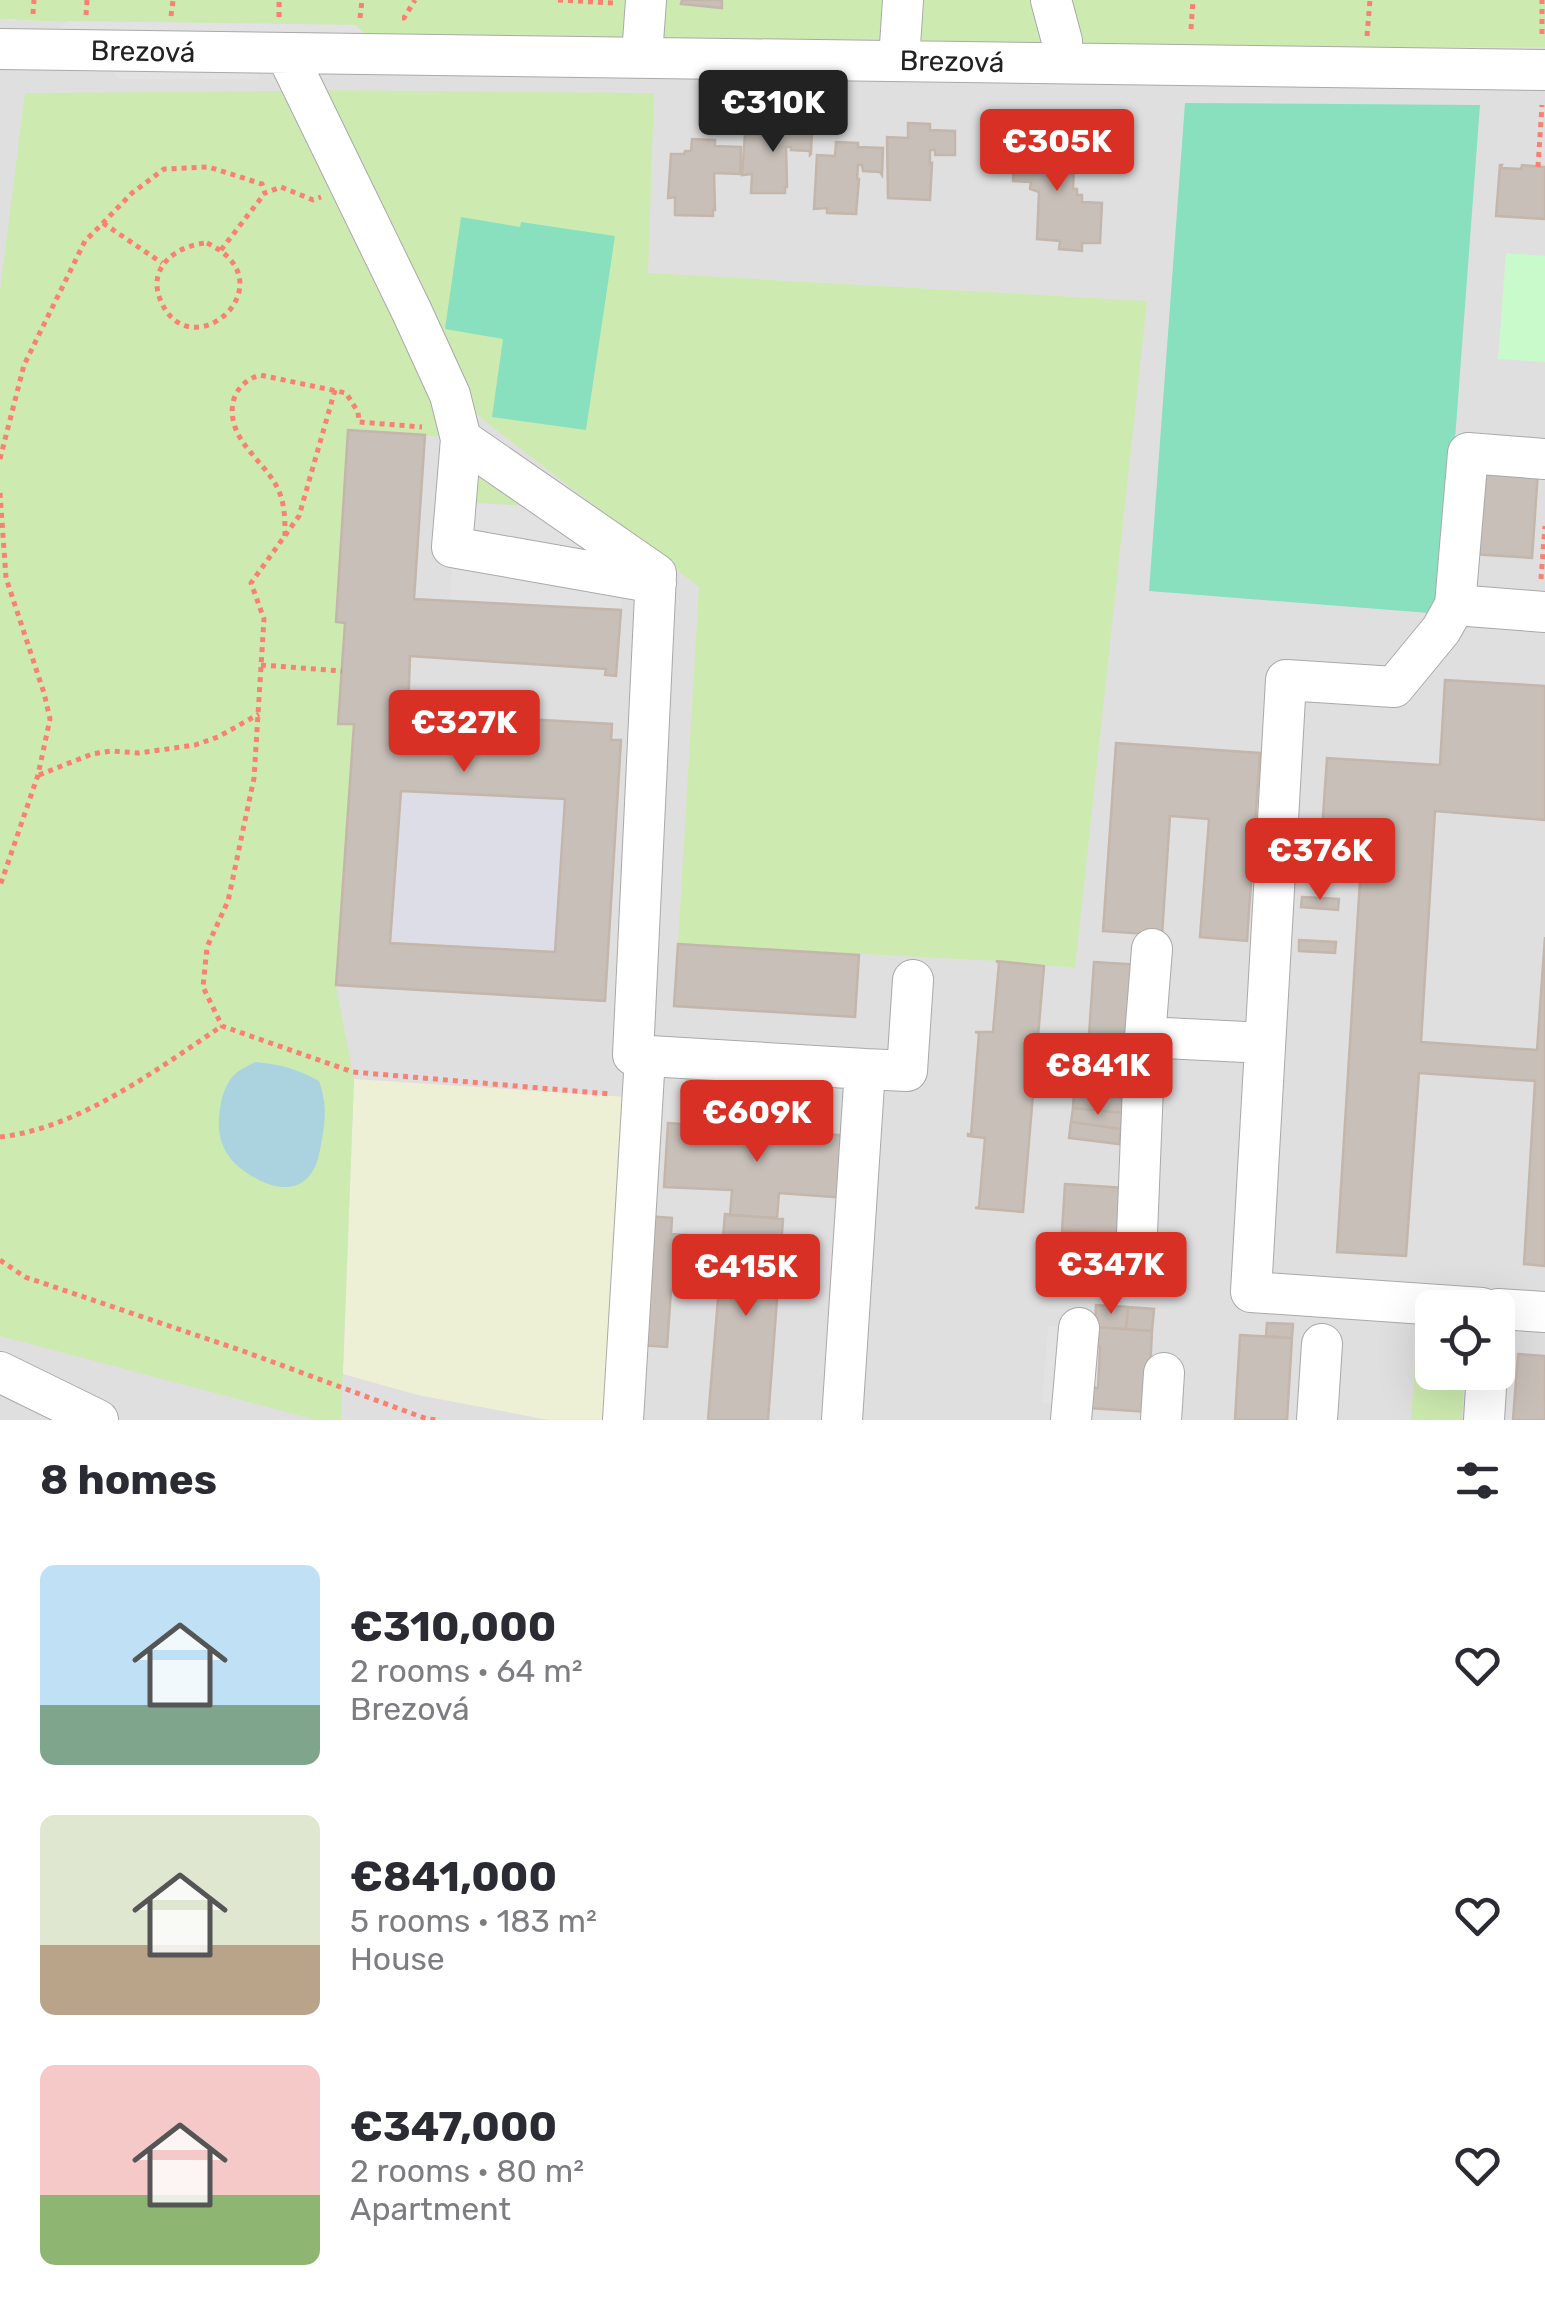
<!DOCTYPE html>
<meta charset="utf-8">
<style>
body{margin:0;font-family:Rubik,sans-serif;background:#f7f7f7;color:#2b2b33;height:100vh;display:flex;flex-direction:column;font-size:38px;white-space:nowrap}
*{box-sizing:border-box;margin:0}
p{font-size:32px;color:#7c7c81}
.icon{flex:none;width:55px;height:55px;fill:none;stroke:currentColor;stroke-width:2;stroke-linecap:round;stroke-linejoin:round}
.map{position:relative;height:1420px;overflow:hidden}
.details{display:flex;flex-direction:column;background:#fff;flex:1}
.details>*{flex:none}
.tools{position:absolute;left:1415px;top:1290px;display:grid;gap:20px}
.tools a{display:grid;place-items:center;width:100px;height:100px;border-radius:15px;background:#fff;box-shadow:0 10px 40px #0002;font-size:50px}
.price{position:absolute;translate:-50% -85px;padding:0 22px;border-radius:10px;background:#d93025;color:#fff;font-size:32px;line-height:65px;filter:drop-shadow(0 2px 5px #0008)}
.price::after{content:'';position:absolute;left:50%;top:60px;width:30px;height:22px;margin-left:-15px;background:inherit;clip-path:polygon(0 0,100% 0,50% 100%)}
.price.selected{background:#222;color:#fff}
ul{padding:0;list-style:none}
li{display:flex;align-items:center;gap:30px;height:250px;padding:0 40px}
li span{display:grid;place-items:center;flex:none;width:280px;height:200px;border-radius:15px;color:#555}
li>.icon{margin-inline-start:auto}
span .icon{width:120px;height:120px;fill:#fffc;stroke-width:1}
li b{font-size:42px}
h2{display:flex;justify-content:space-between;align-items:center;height:120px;padding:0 40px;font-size:42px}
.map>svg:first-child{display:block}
.residential{fill:#e0dfdf;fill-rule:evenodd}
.farmland{fill:#eef0d5}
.grass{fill:#cdebb0}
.park{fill:#c8facc}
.pitch{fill:#88e0be}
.parking{fill:#e2e2e2}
.plaza{fill:#dddde8}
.water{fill:#aad3df}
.building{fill:#c7bfb8;stroke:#c4b6ab;stroke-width:2.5;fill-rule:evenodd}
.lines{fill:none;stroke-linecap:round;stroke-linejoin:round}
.minor-casing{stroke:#a9a9a9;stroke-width:42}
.path{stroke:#fa8072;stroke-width:5;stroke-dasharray:5 5;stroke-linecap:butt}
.minor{stroke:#fff;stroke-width:40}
.labels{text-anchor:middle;stroke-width:10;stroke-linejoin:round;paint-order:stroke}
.street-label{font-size:28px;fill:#222;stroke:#fff}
</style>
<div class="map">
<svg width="1545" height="1420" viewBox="0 0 1545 1420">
<rect width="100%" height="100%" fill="#f2efe9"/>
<path class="residential" d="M0,19L651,51L1545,47V1420H0ZM1432,1308H1498V1372H1432Z"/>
<path class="farmland" d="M354,1079L626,1097L611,1420H549L418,1395L343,1374Z"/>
<path class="grass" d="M0,0H1545V47L651,51L0,19Z
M318,90L654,93L648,273L1147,301L1075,968L996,961L678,944L699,587L463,404Z
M284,91L400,307L444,437L348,431L336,622L345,623L338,723L354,724L336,985L354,1079L341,1420H316L0,1336V291L25,93Z
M461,439L561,508L456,502Z
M1416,1347L1432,1348V1372L1465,1373L1462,1420H1411Z"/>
<path class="park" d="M1506,253L1545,256V362L1498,359Z"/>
<path class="pitch" d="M1185,103L1480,105L1442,614L1149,591Z
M461,217L520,227L521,222L615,236L586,430L492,417L503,339L445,329Z"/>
<path class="parking" d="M69,21L356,25L373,42L48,36Z
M110,67L262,68L258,79H119Z
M456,502L561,508L620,577L621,610L450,600Z
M1048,1326L1069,1327L1063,1404L1042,1403Z
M1498,1353L1518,1354L1513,1420H1462L1465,1373L1498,1372Z"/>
<path class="plaza" d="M401,791L565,799L555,952L390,943Z"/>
<path class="water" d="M255,1062C280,1064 297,1069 319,1081C328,1106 325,1124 320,1150C314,1186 289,1196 257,1179C244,1172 230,1162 224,1148C218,1135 218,1123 220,1109C221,1098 226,1082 235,1074C240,1069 249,1066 255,1062Z"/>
<path class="building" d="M682,0H722V8L681,4Z
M763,121H787V127L812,128L811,154L810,155V151L791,150V147H786L787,187H785V193H751L752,174L742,175L745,134L763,135Z
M908,123L930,124V130L955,131V155H935V150H930V164L932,163L930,200L888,198L887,137L908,138Z
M1015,138L1045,139V144L1075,146L1073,189H1077V195H1082V202L1102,203L1100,243H1082V251L1059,249L1060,241L1037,239L1039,192L1030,189L1031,182L1013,181Z
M692,139L715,140V146L741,147L740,174L714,173L715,210H713V216L675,215V197L668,198L671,154H684L685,151H691Z
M836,142L858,143V147L883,148L882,175L880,172L863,171L862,165H858L857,179H859L856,214L827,213V208L814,209L817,155L835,156Z
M1500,165H1502L1501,168L1521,169L1522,165L1545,167V219L1496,216Z
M348,430L425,435L414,599L621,610L616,676L605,675L606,669L410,656L408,712L612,724L611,740H621L605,1001L336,985L354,724H338L345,623L336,622ZM401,791L565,799L555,952L390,943Z
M1478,467L1538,471L1532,558L1472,554Z
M1445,680L1545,686V820L1435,811L1421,1042L1537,1050L1545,937V1266L1524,1264L1535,1081L1419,1073L1406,1256L1337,1252L1362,848L1321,845L1327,758L1440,765Z
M1116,743L1260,753L1247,941L1200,937L1209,819L1170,816L1162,935L1103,931Z
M1302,897L1339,899L1338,910L1301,907Z
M1299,940L1336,942L1335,953L1299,951Z
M678,944L859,955L855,1017L674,1006Z
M996,961L1044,966L1023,1212L975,1208L979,1207L985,1138L968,1136V1134L971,1135L979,1033L975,1032H993L999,963Z
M1094,962L1141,965L1135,1052L1088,1049Z
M1076,1077L1126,1083L1124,1098L1074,1092Z
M1074,1092L1124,1098L1123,1113L1073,1108Z
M1073,1108L1123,1113L1121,1129L1071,1122Z
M1071,1122L1121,1129L1119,1144L1069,1138Z
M668,1123L851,1136L846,1198L779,1193L777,1218L730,1215L732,1190L664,1187Z
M1065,1184L1125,1188L1121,1235L1062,1231Z
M725,1214L783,1219L768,1420H708Z
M647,1216L672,1218L671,1234L702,1236L698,1291L671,1290L667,1347L639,1345Z
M1096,1305L1128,1307L1126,1329L1095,1327Z
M1128,1307L1154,1309L1152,1331L1126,1329Z
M1267,1323L1293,1324L1292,1338L1266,1336Z
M1095,1327L1152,1331L1148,1412L1089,1408L1090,1387L1098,1388L1100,1347H1094Z
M1240,1335L1292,1338L1287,1420H1235Z
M1518,1354L1545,1356V1420H1513Z"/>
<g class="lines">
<g class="minor-casing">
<path id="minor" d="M1051,0L1062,41L1061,63
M0,49L1545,70
M286,53L412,312L450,395L461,439L656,574L633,1055L865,1069
M642,56L646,0
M899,61L903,0
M461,439L452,547L656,583
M1545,459L1468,453L1455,605L1545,612
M1455,605L1441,630L1394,687L1286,680L1251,1292L1482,1308
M1152,949L1145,1037L1265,1043
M1137,1234L1145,1037
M1498,1309L1545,1312
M0,1372L98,1420
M623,1420L645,1057
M842,1420L865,1069L907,1071L913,980
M1071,1420L1079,1328
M1161,1420L1164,1373
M1317,1420L1322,1344
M1484,1420L1487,1372"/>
</g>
<path class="path" d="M558,0L613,3
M33,14L34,0
M86,15L87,0
M171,16L173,0
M279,17V0
M360,18L362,0
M402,18H404L415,0
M1191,29L1193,0
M1542,34V0
M1367,36L1370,0
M1538,167L1542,105
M103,223L162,263
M207,243C292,283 189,373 160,299C147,266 178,245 207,243Z
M221,250L265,193
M335,390L299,516L251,583L264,619L254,778L228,901L207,947L203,987L222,1026L353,1072L610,1094
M0,459L24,365L85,241L103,223L132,193L164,169L209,167L262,184L265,193L281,187L313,200L321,197
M0,493L6,578L44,693L50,719L38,775L0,886
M285,536C285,520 285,504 278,489C268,468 247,453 237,432C226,407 234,383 260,375L346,393L358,412L359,422L422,427
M1541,579L1545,526
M261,665L342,671
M39,775L92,754L111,751L139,753L195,745L218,737L259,714
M0,1137C80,1128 157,1069 222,1026
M0,1260L25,1277L243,1351L427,1419L439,1420"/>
<use href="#minor" class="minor"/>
</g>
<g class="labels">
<g class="street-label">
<text transform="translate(143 51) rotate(1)" y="10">Brezová</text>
<text transform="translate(952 61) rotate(1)" y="10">Brezová</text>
</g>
</g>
</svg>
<div class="tools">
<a><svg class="icon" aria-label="locate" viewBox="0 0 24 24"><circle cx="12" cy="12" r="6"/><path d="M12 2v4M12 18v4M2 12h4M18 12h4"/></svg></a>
</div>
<b class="price selected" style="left:773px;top:155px">€310K</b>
<b class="price" style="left:1057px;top:194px">€305K</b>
<b class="price" style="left:464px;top:775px">€327K</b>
<b class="price" style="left:1320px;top:903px">€376K</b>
<b class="price" style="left:1098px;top:1118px">€841K</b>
<b class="price" style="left:757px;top:1165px">€609K</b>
<b class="price" style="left:1111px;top:1317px">€347K</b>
<b class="price" style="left:746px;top:1319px">€415K</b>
</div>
<section class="details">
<h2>8 homes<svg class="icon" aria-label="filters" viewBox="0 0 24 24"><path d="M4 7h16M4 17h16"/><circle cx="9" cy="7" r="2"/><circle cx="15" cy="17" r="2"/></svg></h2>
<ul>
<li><span style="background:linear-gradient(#bfe0f5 70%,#7fa58c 0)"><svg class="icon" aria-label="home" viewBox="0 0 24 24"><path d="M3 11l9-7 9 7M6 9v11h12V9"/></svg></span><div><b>€310,000</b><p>2 rooms · 64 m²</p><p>Brezová</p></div><svg class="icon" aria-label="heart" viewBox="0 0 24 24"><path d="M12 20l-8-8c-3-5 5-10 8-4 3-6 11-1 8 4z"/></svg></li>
<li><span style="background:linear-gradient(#dfe7d0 65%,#b9a48a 0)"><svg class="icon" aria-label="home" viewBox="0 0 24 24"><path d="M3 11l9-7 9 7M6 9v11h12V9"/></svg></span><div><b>€841,000</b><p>5 rooms · 183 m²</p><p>House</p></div><svg class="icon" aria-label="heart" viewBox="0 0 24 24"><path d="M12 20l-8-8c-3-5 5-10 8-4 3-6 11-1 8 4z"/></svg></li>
<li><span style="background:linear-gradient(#f6c9c9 65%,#8fb573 0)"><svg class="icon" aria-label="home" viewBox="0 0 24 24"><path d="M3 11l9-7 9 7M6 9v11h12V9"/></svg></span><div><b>€347,000</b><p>2 rooms · 80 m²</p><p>Apartment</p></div><svg class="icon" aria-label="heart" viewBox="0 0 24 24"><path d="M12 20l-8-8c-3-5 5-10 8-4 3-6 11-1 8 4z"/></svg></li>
</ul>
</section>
